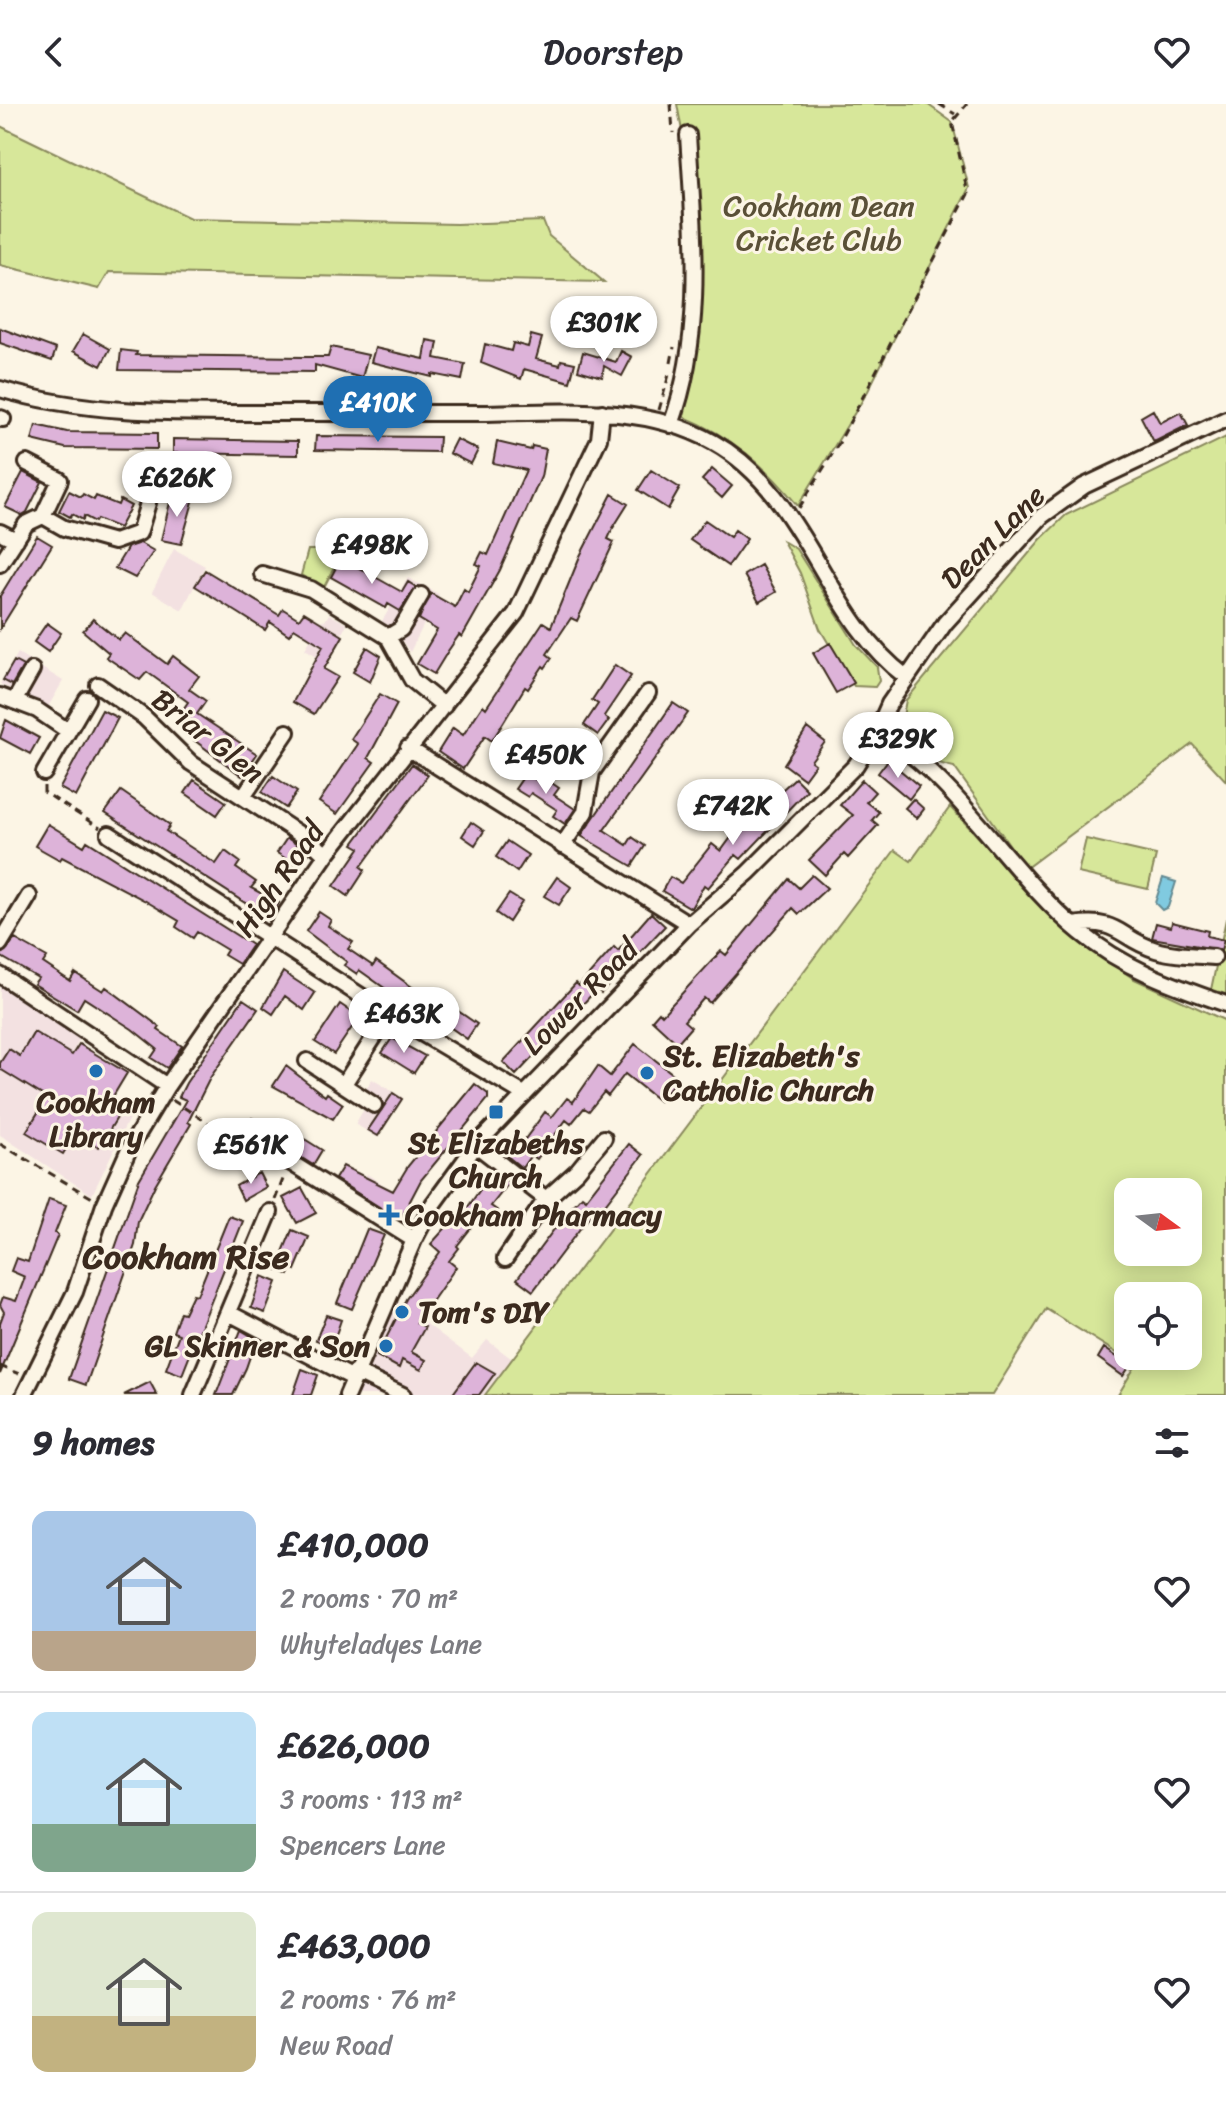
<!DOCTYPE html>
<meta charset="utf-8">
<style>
body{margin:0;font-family:Sriracha,sans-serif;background:#f2f2f3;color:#2b2b33;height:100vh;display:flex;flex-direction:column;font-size:30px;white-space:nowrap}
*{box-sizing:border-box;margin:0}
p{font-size:26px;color:#7c7c81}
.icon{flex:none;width:44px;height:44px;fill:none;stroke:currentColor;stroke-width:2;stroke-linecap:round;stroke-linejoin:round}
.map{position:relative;height:1291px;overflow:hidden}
.details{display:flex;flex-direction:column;background:#fff;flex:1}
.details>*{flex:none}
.needle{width:52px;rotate:105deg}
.fabs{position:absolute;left:1114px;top:1074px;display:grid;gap:16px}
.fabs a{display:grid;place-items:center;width:88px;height:88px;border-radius:16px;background:#fff;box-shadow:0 4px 20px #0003;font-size:40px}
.price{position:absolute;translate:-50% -68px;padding:0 18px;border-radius:28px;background:#fff;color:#222;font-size:26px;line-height:52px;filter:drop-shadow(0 2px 4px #0008)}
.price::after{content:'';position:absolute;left:50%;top:48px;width:24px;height:18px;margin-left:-12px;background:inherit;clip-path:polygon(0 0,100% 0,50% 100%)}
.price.active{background:#1f6fb2;color:#fff}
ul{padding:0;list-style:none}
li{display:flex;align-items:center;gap:24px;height:200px;padding:0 32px}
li+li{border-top:2px solid #e1e1e2}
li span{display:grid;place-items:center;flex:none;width:224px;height:160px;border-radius:16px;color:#555}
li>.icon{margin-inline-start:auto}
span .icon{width:96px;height:96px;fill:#fffc;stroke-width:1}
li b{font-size:34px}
h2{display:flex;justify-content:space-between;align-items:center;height:96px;padding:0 32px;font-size:34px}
header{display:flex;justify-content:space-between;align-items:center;height:104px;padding:0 32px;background:#fff;font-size:36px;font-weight:600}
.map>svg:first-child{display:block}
.built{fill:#f3e1e1}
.green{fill:#d7e79a;stroke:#89885c;stroke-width:2;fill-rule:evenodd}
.water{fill:#80cae0;stroke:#648a92;stroke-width:2}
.building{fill:#ddb3d9;stroke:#3b2a1e;stroke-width:2}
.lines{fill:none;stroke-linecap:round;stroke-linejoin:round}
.minor-casing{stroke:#3b2a1e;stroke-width:20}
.path{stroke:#3b2a1e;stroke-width:3;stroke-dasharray:8 6;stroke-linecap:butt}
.minor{stroke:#fcf5e5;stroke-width:14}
.poi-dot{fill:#1f6fb2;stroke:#fcf5e5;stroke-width:3}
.labels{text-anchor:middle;stroke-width:6;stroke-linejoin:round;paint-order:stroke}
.park-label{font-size:30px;fill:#5a5037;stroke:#fcf5e5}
.street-label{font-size:30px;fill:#3b2a1e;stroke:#fcf5e5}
.poi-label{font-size:30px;font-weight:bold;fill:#3b2a1e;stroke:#fcf5e5;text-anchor:start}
.quarter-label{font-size:34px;font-weight:bold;fill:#3b2a1e;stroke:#fcf5e5}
</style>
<header><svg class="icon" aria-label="back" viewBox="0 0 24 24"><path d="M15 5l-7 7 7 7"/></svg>Doorstep<svg class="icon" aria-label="heart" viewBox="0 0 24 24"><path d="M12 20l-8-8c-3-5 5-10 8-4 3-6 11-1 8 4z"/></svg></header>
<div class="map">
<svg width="1226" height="1291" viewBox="0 0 1226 1291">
<rect width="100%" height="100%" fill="#fcf5e5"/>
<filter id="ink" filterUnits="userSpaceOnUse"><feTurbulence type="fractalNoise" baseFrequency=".0125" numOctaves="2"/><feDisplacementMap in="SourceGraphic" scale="16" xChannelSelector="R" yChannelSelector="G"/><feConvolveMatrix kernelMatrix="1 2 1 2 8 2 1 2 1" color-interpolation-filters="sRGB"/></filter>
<g filter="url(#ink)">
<path class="built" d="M174,445L205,462L182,506L152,488Z
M408,474L439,490L410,548L396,528L382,517Z
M329,510L347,520L327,558L305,545L322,516L325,517Z
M18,549L63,577L48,603L0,580Z
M0,881L80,934L62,967L130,1012L92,1091L0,1031Z
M372,975L403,994L377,1033L355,1020L366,1002L359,998Z
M367,1070L416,1102L401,1127L351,1094Z
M395,1196L472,1254L487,1236L512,1255L485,1291H357Z"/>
<path class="green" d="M677,0H927L952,18L969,84L868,287L798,402C765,361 731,332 682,312L703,189L692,181L687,54Z
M0,22L190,114L456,120L543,117L549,132L604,178L109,168L99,185L0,161Z
M1226,333V677L1192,640L1026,764L954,663C915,655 896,636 906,596L1041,435L1066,411Z
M783,437L796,445L856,541L877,563L879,577L875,583L854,582L820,525L800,469Z
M308,446H336L338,456L323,485L301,471Z
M950,703L998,754L1118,864L1134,875L1226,917V1291H1118L1136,1261L1046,1205L992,1291H485L895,746L911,757ZM1128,1088H1188V1148H1128ZM1128,1192H1188V1252H1128Z
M1086,735L1156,751L1148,785L1078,769Z
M1226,815V900L1209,895Z"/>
<path class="water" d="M1163,774L1176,778L1168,803L1162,806L1155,799Z"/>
<path class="building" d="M0,224L56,245L52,257L0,239Z
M83,230L110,245L101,262L73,247Z
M531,231L542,234L536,255L560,261L561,256L575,259L570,278L524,265L521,275L481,259L485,240L511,247L513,239L528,243Z
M427,236L438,238L435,254L465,260L462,276L432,270V273L371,258L375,244L424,255Z
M331,243L368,251L362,274L315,261V268L119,266L121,246L137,248L136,251L303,253H328Z
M621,247L632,253L622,272L604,262L602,273L578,266L583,248L616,258Z
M1153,306L1160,319L1181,308L1188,321L1154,338L1141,313Z
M36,321L67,328L157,329V345L65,344L32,336Z
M316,332L439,333L438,348L315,346Z
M173,335L298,337V351L173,349Z
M456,335L478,346L471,360L449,349Z
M497,338L531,346L532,342L546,345L541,373L500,466L462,533L459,531L448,547L434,570L417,560L437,526L419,515L430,489L455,503L464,485L468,488L481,462L476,460L482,448L488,451L526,366L493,359Z
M712,365L732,382L722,394L702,376Z
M651,366L680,384L668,405L638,386Z
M23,368L42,378L27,408L22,411L5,403Z
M69,387L81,393L83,390L94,396L96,392L118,401L120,396L131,402L119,424L97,415L95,418L84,412L83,416L72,410L70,413L59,407Z
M172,390L194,394L181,440L161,436Z
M612,390L628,400L613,424L608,435L614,438L577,517L571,514L547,550L552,554L545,564L543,562L528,585L525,583L492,637L485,632L463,665L438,648L453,624L463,631L483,601L486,604L543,518L551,523L580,452Z
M705,416L730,433L735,426L747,435L728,462L690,436Z
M37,432L52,441L0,525V492Z
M140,439L154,447L135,474L115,464L128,443Z
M341,454L402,488L408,478L416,483L400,507L388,500L386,504L331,473Z
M761,461L776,488L759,498L744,471Z
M205,466L279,511L283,505L299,515L304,508L343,532L324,565L338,573L314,610L293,598L323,542L294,524L289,531L270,518L265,526L240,510L195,482Z
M93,515L119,536L125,529L167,560L173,552L199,572L189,585L206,597L197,610L257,650L242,672L190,633L197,624L179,611L188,598L147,568L140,576L106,553L109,549L83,527Z
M47,519L61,529L48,548L34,538Z
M830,539L854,579L836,589L813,549Z
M367,543L381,552L370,578L353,568Z
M14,557L23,562L12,581L3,576Z
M615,561L631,572L604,612L609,616L598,631L584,621L598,600L592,596Z
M380,590L397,600L368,654L374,658L337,710L319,698L358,640L351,635Z
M673,599L688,609L604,726L627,741L632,733L645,742L632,762L581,732Z
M102,606L118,614L76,693L60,684Z
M6,616L39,634L30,650L0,634Z
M807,624L825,638L811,657L815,660L804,675L784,660Z
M888,656L919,682L909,695L878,669Z
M412,660L428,671L361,763L365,766L348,792L334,782L360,744L353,740Z
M526,669L542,680L546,675L559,684L554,691L575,705L565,720L553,712L557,706L531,689L528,693L515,685Z
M273,672L297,688L286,704L262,688Z
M795,674L807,686L741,755L736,751L708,784L704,781L691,804L662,787L670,773L681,779L712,740L721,747L735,728L740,732L759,707Z
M194,676L226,698L217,711L185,689Z
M862,676L875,688L866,698L879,708L872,716L878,721L848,754L844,750L825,771L809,756L853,711L840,701Z
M121,687L170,721L166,727L216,760L225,747L240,758L236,764L256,778L251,784L279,799L270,815L105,709Z
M913,695L924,705L917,714L905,704Z
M471,718L484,727L475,741L462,732Z
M48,720L84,742L87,737L252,841L239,860L224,851L227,846L197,828L193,834L176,823L179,817L144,796L62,753L60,756L35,742Z
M287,734L309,749L299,763L277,749Z
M507,737L528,751L517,768L496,753Z
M812,771L827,784L799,810L793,804L710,899L704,894L684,917L691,923L677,939L652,916L659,908L662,911L721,847L726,851L789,775L799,784Z
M557,773L571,783L559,801L544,792Z
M509,790L522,798L509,818L496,809Z
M319,808L331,816L328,822L353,838L348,845L373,862L376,857L448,909L452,903L477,920L467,935L434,912L431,917L359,866L357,870L344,861L347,858L306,827Z
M651,809L665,822L601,889L597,885L516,971L503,958L576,879L579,882L614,843L618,847Z
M1172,818L1208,827L1207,832L1224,836L1221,846L1152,834L1156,819L1171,823Z
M15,835L47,853L43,859L70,877L75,869L103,887L106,883L160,923L158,926L182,942L167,964L151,954L157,945L132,925L84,894L77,906L34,880L38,874L0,852Z
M283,868L315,889L304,906L285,892L273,910L263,903Z
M243,895L258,905L210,974L188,1018L191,1020L155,1081L138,1117L135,1141L86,1281L69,1275L139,1076L186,996L179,993L186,979Z
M340,900L359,913L334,950L315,938Z
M34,928L72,951L79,940L127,969L106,1004L118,1012L99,1043L84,1034L81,1038L73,1033L63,1050L26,1028L47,994L0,965V959L9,945L20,952Z
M392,934L425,952L414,969L382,949Z
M635,940L678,974L659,997L625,970L608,992L604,988L589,1007L584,1004L571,1020L566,1016L537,1055L531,1051L522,1064L507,1052L514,1043L517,1046L545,1008L552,1013L567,994L573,998L598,962L610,972Z
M286,962L325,992L327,989L343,1000L333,1015L273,982Z
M475,980L488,990V995L421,1076L400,1116L335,1075L343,1062L393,1087L408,1062Z
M393,989L402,995L378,1032L368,1026Z
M252,1014L267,1023L258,1037L243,1028Z
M295,1029L322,1046L313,1061L286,1044Z
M629,1040L643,1051L603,1103L599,1101L582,1122L533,1187L517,1175L564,1112L582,1092L586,1095Z
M493,1067L509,1079L491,1102L498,1107L487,1122L478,1115L457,1142L459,1144L449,1157L456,1163L417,1219L425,1223L411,1248L426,1256L421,1266L402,1256L399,1264L377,1252L406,1195L440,1148L431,1140L460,1108L463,1110Z
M259,1069L266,1083L243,1096L236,1082Z
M302,1084L316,1109L297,1119L283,1094Z
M49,1095L66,1101L55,1129L58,1131L0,1270V1219L4,1208L0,1201L3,1193L16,1197L25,1173L11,1167L16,1154L28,1158Z
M229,1112L243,1117L182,1271L166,1265L179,1230L173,1228L180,1208L184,1209L193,1190L197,1191Z
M367,1125L384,1131L352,1205L337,1199Z
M292,1126L309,1133L295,1166L292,1164L289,1171L276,1165Z
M262,1172L277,1178L265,1209L251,1204Z
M326,1211L341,1216L332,1242L316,1236Z
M241,1226L256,1235L246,1264L233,1291H216Z
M1104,1244L1130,1262L1123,1272L1098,1254Z
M476,1258L495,1269L479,1291H452Z
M302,1265L318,1271L311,1291H293Z
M150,1278L157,1291H124Z"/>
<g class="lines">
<g class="minor-casing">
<path id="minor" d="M0,285C83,310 172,309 258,309C332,309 407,309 481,309C557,308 644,299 713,338C808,391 823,511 906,573
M0,314L3,315
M671,321C705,227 694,129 688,31
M27,359L60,376L43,412L64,424L114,438L139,429L148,399
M0,428L16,436
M0,460L26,420L43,412
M262,470L311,485L388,533L412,576L444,602
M388,533L401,525L421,491
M98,581L144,613L191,659L313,739L326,751
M0,592L37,606L68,627
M15,596L32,566
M877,627C957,673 1009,770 1080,828C1123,864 1174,882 1226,900
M408,644L689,820
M44,669L87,595
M243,693L287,628
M109,730L389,910L522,989
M562,742L585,708L592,668L648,589
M1073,821C1120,814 1118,834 1156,846C1174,852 1195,851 1214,853
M0,840L29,792
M0,871L167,982
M307,957L374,1001
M344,980L389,910
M476,1041L546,1095
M269,1045L414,1136
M505,1155L546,1095L577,1067L604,1034
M229,1209L353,1274
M355,1268L403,1291
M24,1291L75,1188L104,1101L129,1045L167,982L326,751L516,509L599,335L602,308
M193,1291L270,1108
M347,1291L414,1136L433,1100L476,1041L689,820L748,769L856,661L877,627L889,600L945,519L1042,412L1084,382L1226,315"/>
</g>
<path class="path" d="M671,0L673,29
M939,0L955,10
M671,259L674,243
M659,306L670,267
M799,404L839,339L968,90L952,18L967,0
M44,682V688L100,724
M172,996L257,1050
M0,1040L94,1095
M275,1096L285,1070
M0,1262L19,1270"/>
<use href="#minor" class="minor"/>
</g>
</g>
<g class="poi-dot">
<circle cx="96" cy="967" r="8"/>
<circle cx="647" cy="969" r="8"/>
<rect x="488" y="1000" width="16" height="16" rx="4"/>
<path d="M385 1099h8v8h8v8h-8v8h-8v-8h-8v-8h8z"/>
<circle cx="402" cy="1208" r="8"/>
<circle cx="386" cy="1242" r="8"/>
</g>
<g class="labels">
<g class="park-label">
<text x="819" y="112">Cookham Dean<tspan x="819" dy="34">Cricket Club</tspan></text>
</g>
<g class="street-label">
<text transform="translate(993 433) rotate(-45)" y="10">Dean Lane</text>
<text transform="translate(208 632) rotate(38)" y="10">Briar Glen</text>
<text transform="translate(279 775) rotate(-55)" y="10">High Road</text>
<text transform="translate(580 893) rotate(-45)" y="10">Lower Road</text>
</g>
<g class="poi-label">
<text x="663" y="962">St. Elizabeth's<tspan x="663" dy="34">Catholic Church</tspan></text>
<text x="96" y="1008" text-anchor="middle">Cookham<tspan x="96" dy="34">Library</tspan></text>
<text x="496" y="1049" text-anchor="middle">St Elizabeths<tspan x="496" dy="34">Church</tspan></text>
<text x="405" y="1121">Cookham Pharmacy</text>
<text x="418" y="1218">Tom's DIY</text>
<text x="370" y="1252" text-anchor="end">GL Skinner &amp; Son</text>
</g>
<g class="quarter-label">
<text x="186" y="1164">Cookham Rise</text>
</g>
</g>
</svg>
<div class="fabs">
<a><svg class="needle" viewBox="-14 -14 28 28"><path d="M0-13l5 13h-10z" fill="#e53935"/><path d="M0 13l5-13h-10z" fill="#7c7c81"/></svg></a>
<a><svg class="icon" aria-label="locate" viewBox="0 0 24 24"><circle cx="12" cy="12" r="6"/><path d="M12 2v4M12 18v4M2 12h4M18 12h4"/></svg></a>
</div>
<b class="price" style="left:604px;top:260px">£301K</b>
<b class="price active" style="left:378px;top:340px">£410K</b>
<b class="price" style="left:177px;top:415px">£626K</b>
<b class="price" style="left:372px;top:482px">£498K</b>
<b class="price" style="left:898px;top:676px">£329K</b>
<b class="price" style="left:546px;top:692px">£450K</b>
<b class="price" style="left:733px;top:743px">£742K</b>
<b class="price" style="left:404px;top:951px">£463K</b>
<b class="price" style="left:251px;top:1082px">£561K</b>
</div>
<section class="details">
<h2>9 homes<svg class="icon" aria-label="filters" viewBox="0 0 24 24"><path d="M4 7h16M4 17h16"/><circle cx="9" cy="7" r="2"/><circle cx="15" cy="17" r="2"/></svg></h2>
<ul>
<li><span style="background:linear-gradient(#a9c7e8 75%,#b9a48a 0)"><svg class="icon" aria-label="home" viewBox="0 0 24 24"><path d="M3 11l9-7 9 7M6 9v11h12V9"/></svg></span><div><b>£410,000</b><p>2 rooms · 70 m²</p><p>Whyteladyes Lane</p></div><svg class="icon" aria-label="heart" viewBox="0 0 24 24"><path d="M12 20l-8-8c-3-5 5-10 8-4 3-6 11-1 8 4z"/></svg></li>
<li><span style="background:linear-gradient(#bfe0f5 70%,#7fa58c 0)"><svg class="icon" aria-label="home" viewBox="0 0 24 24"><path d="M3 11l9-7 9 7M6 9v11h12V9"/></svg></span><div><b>£626,000</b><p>3 rooms · 113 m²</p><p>Spencers Lane</p></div><svg class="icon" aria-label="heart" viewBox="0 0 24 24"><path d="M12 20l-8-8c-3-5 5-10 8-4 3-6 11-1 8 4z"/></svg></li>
<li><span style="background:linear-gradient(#dfe7d0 65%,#c2b280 0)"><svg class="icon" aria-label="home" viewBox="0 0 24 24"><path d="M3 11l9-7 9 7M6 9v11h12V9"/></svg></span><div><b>£463,000</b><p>2 rooms · 76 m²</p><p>New Road</p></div><svg class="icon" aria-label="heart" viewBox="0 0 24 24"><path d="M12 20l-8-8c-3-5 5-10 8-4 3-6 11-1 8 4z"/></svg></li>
</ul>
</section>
